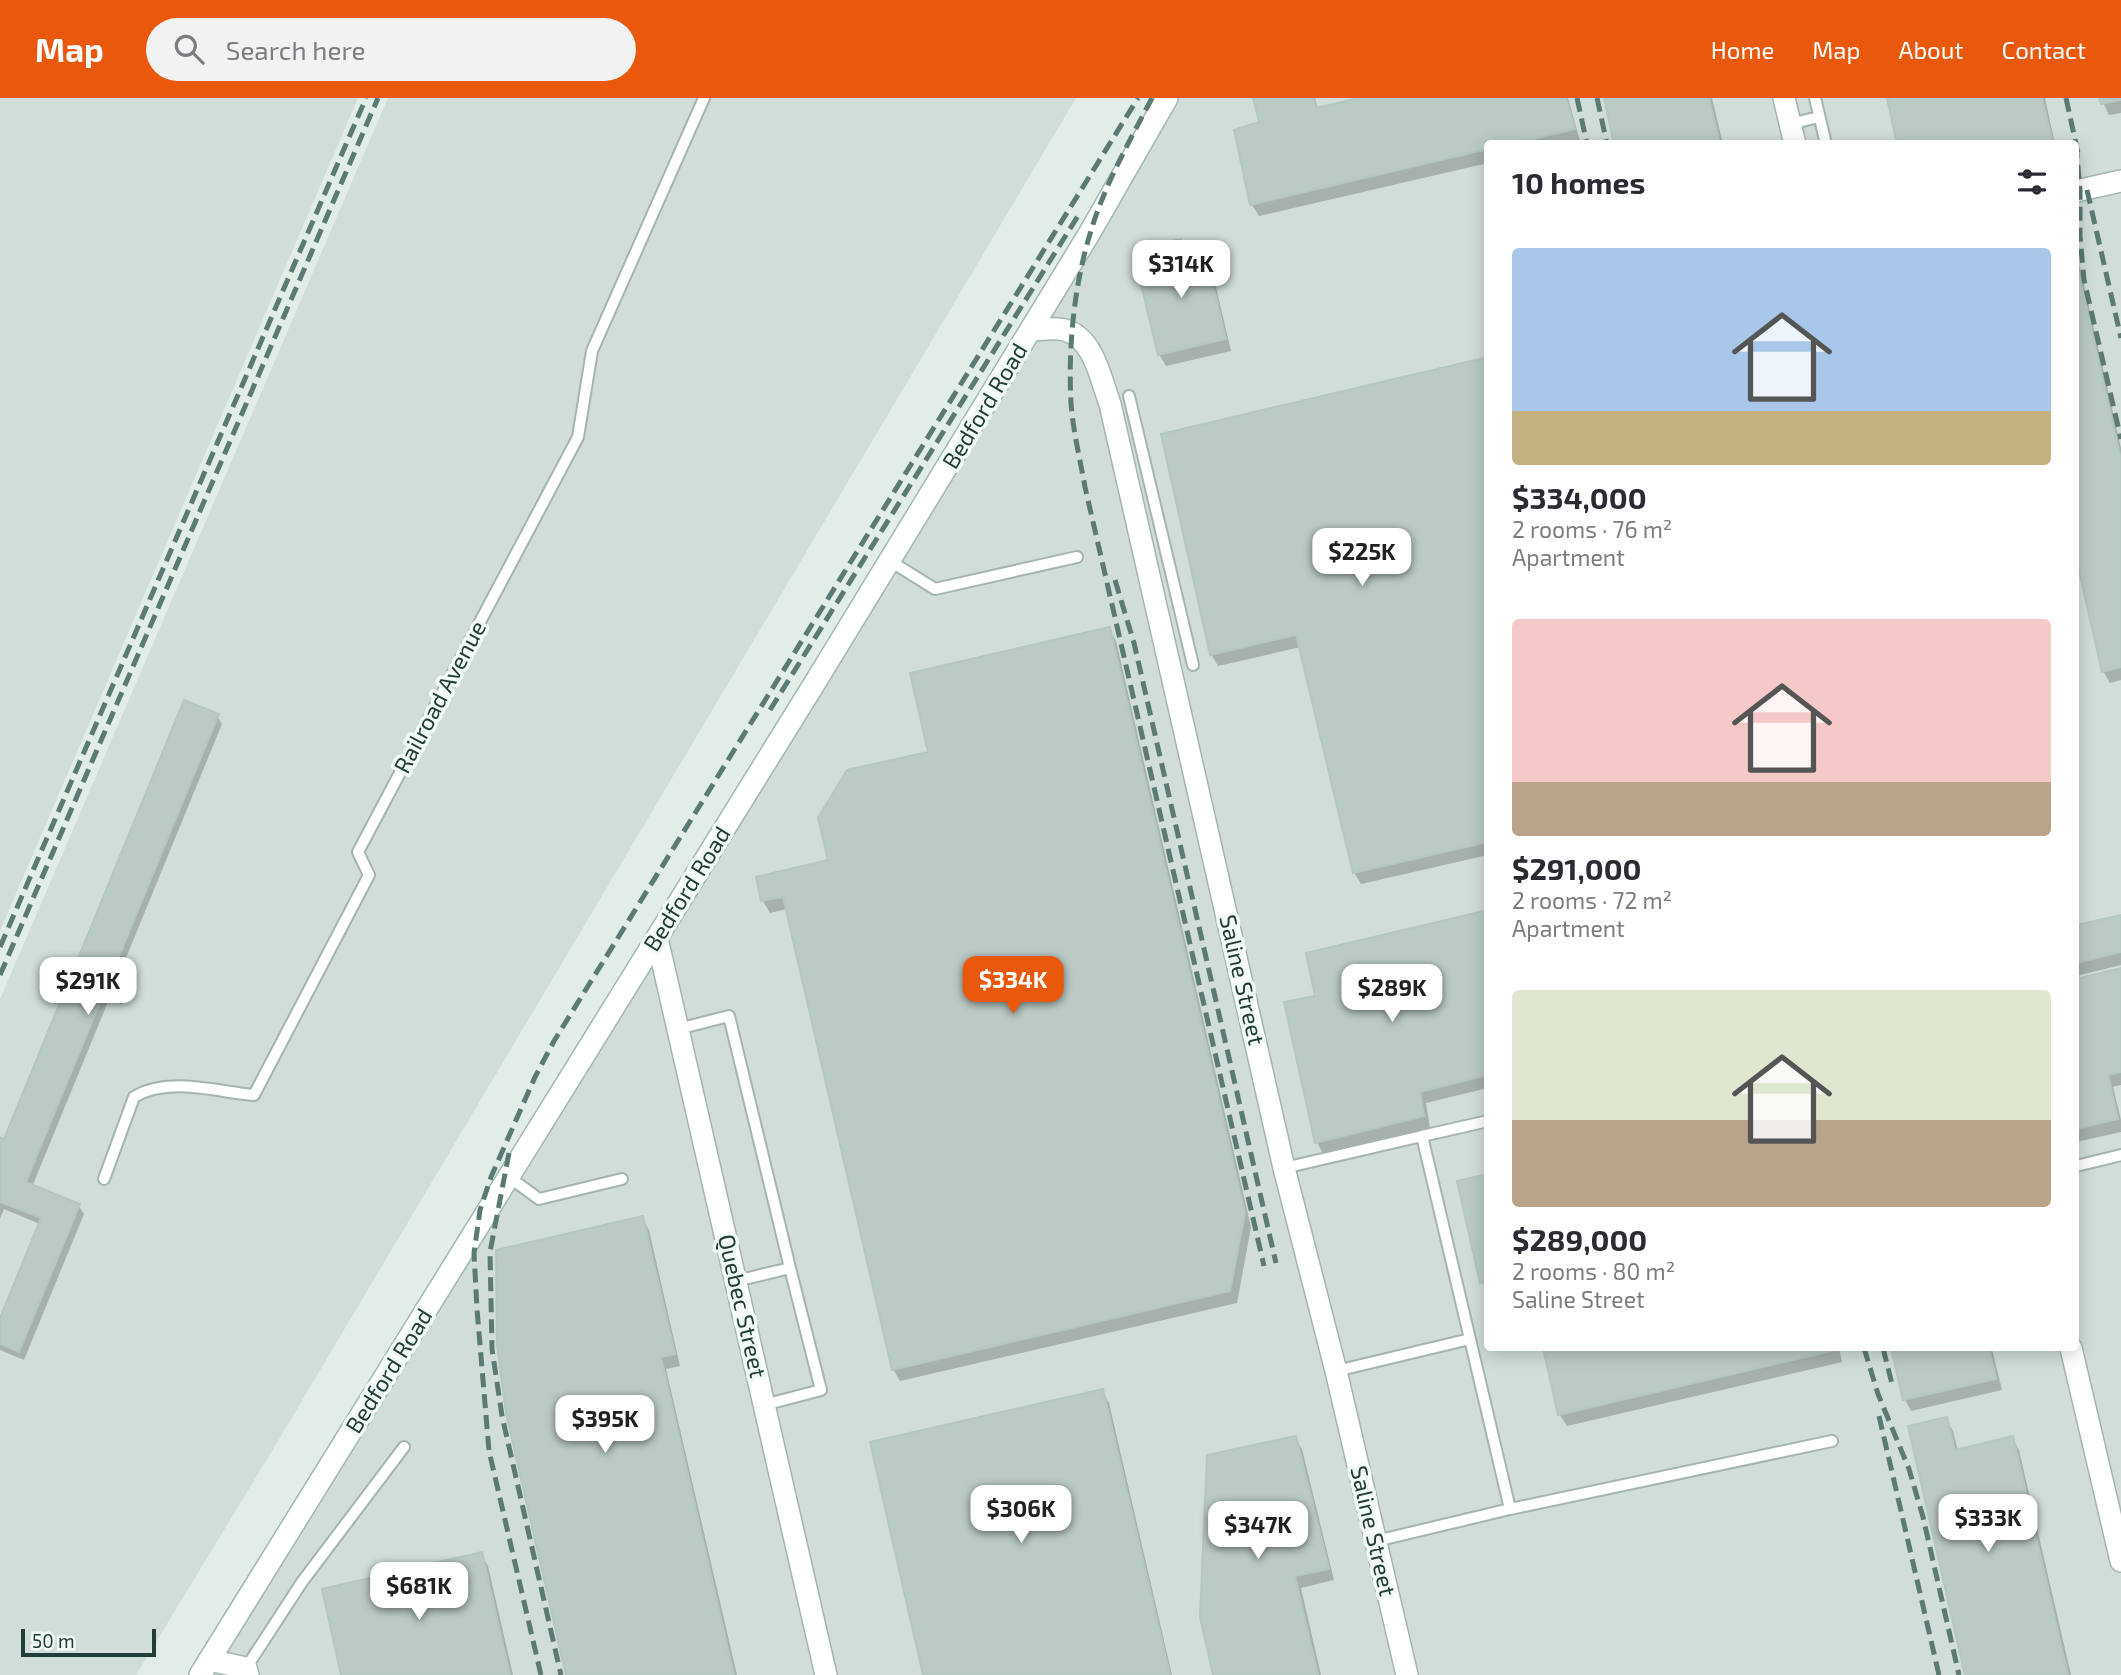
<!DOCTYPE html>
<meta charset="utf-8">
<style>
body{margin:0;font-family:"Exo 2",sans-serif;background:#f2f2f3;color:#2b2b33;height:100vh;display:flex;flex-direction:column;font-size:26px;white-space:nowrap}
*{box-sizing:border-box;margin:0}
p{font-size:23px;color:#7c7c81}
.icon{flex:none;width:38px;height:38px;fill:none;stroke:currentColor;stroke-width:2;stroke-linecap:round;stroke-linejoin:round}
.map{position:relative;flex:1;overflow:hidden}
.details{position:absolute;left:1484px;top:42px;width:595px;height:1211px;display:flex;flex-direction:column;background:#fff;border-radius:7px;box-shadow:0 4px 18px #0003}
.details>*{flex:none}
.scale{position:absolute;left:21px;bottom:18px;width:135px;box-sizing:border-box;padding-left:7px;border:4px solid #213e39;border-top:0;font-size:19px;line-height:24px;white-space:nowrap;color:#213e39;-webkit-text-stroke:5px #f2f9f6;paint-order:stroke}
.price{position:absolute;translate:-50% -60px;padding:0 16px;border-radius:14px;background:#fff;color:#222;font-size:23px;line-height:46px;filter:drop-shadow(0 2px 4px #0008)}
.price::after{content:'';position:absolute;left:50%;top:42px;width:21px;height:16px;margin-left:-10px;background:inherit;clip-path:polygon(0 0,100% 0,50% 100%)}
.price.current{background:#ea580c;color:#fff}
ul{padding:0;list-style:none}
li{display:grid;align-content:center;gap:14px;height:371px;padding:0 28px}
li span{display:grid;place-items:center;height:217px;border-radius:7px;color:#555}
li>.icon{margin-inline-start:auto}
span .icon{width:126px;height:126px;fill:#fffc;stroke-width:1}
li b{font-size:30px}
h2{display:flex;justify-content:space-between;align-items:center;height:84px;padding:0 28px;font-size:30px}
header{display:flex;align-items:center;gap:42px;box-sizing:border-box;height:98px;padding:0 35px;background:#ea580c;color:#fff}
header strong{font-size:33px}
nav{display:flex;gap:38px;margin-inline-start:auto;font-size:24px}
.search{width:490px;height:63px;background:#f2f2f3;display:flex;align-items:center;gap:18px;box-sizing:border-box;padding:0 24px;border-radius:38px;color:#7c7c81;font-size:26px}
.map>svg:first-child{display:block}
.built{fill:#d0ddd8;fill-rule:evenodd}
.shadow{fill:#0003}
.building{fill:#bacac5;stroke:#b4c7c0;stroke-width:2}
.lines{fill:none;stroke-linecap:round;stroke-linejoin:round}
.lane-casing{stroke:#a4b5b0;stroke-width:14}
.street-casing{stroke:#a4b5b0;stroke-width:24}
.secondary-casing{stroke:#9fb9b2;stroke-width:24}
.lane{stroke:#fff;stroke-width:10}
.street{stroke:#fff;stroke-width:21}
.secondary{stroke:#fff;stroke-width:21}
.rail{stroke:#5b7a74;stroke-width:5;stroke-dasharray:14 7;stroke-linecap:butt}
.labels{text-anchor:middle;stroke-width:7;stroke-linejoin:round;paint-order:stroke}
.street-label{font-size:23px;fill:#213e39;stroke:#f2f9f6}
</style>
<header>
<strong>Map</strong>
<div class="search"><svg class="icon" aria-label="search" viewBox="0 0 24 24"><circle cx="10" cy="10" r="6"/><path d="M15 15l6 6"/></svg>Search here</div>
<nav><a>Home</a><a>Map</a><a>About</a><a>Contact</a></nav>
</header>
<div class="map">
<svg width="2121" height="1577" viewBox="0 0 2121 1577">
<rect width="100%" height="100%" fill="#e2ede8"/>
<path class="built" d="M0,0H358L0,833Z
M388,0H1076L275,1348L136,1577H0V901Z
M1164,0H2121V1577H200ZM1488,46H2076V1250H1488Z"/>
<path class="shadow" d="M1255,0H1315L1318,11L1367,0H1568L1580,43L1569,46H1488V65L1259,118L1252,107L1236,33L1261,25Z
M1605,0H1712L1723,46H1616Z
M1889,0H2045L2055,46H1899Z
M2101,0H2121V15L2109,17Z
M1180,143L1189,164L1205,160L1212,172L1231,253L1166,268L1159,256L1160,171Z
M2076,162L2080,169L2121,350V582L2110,585L2103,573L2076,452Z
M1488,261V757L1361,786L1354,774L1301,549L1218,568L1211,556Z
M1109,531L1116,543L1251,1129L1237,1205L900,1283L893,1271L787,811L770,815L763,803L758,780L830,764Z
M217,618L222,626L32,1089L79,1108L84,1116L24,1262L0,1252V1224L40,1126L4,1111L0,1121V1041L5,1043Z
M1488,814V990L1426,1005L1430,1030L1323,1056L1317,1044V899Z
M2121,818V867L2076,878V829Z
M2121,872V987L2113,989L2121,1022V1034L2076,1044V882Z
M1488,1077V1194L1482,1184Z
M642,1120L649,1132L680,1268L666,1271L737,1577H568Z
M1545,1250H1839L1842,1264L1567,1328L1560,1317Z
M1892,1250H1998L1992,1251L2002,1292L1911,1313L1905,1302Z
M1102,1293L1109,1305L1172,1577H925Z
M1946,1321L1953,1333L1958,1353L2012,1340L2019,1352L2071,1577H1967Z
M1295,1340L1302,1351L1334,1482L1301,1490L1321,1577H1215Z
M481,1456L488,1468L513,1577H343Z"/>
<path class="building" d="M1253,0H1313L1316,10L1359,0H1566L1575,31L1513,46H1488V51L1250,107L1234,32L1259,24Z
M1604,0H1709L1720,46H1614Z
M1887,0H2042L2053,46H1897Z
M2099,0H2121V2L2101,6Z
M1181,141L1186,163L1206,158L1226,241L1158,257L1138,174L1157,170L1152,148Z
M2076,164L2121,362V569L2102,574L2076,460Z
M1488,259V744L1353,775L1296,537L1210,557L1161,336Z
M1110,529L1245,1115L1230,1193L892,1272L783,799L761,803L756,779L828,762L818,720L847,672L928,654L910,575Z
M184,602L219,616L26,1084L80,1106L19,1254L0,1246V1220L41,1120L0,1104V1039L4,1041Z
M1488,812V977L1420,994L1424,1018L1315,1045L1284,904L1315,898L1306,855Z
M2121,817V854L2076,865V827Z
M2121,870V974L2108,977L2118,1021L2076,1031V881Z
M1488,1076V1183L1480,1185L1457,1083Z
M643,1118L675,1256L661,1259L734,1577H566L506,1315L497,1246L496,1152Z
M1543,1250H1836V1252L1558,1317Z
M1891,1250H1989L1996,1281L1903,1302Z
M1103,1291L1170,1577H923L870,1344Z
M1947,1319L1955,1352L2013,1338L2068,1577H1965L1908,1328Z
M1296,1338L1329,1471L1295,1478L1318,1577H1213L1200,1519L1207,1357Z
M482,1454L510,1577H341L322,1491Z"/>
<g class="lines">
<g class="lane-casing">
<path id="lane" d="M1815,0L1826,46
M1790,26L1819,19
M1129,298L1193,567
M890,463L935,491L1077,459
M678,931L729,918L790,1170L736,1183
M1422,1038L1488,1023
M2076,1068L2121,1057
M1284,1070L1422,1038L1470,1241L1336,1273
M509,1079L539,1101L622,1081
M104,1081L134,999C169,978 217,994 254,997L369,777L358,754L578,339L592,253L704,0
M764,1307L821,1292L790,1170
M1510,1411L1832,1343
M1376,1443L1510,1411L1470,1241
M246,1570L302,1484L404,1349"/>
</g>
<g class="street-casing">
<path id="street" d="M1784,0L1795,46
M2076,93L2121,83
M1031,232C1042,232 1054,229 1065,232C1094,240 1101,282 1110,306L1284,1070L1336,1273L1407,1577
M657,840L826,1577
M2071,1250L2121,1463
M209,1562L246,1570L248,1577"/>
</g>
<g class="secondary-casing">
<path id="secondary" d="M200,1577L816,583L1089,136L1167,0"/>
</g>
<use href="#lane" class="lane"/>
<use href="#street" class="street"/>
<use href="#secondary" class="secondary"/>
<path class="rail" d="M1152,0C1129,44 1104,88 1090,136C1074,188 1068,250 1071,305C1073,333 1080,361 1085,389L1264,1168
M1577,0L1587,46
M1597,0L1607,46
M2066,0L2078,55
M2076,46L2080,92V138L2084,182L2121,341
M2087,92L2121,240
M1115,482L1134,545L1276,1165
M770,612L1081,113
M0,849L366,0
M0,877L378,0
M509,1055L490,1154L492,1251L502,1318L561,1577
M1864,1250L1878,1296L1909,1371L1923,1419L1959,1577
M1883,1250L1893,1290
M1879,1318L1939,1577
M541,1577L489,1353L477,1211L474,1155L480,1112L491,1079L535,979L554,943L1138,0"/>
</g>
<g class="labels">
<g class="street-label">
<text transform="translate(985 308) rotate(-59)" y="8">Bedford Road</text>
<text transform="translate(440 599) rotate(-62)" y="8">Railroad Avenue</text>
<text transform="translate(687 791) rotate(-58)" y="8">Bedford Road</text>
<text transform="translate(1242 882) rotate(77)" y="8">Saline Street</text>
<text transform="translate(742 1208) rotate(77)" y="8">Quebec Street</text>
<text transform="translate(389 1273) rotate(-58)" y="8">Bedford Road</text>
<text transform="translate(1373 1433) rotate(77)" y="8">Saline Street</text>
</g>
</g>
</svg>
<div class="scale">50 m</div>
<b class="price" style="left:1181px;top:202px">$314K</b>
<b class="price" style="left:1362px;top:490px">$225K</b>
<b class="price current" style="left:1013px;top:918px">$334K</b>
<b class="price" style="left:88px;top:919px">$291K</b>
<b class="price" style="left:1392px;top:926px">$289K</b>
<b class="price" style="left:605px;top:1357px">$395K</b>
<b class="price" style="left:1021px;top:1447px">$306K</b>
<b class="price" style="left:1988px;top:1456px">$333K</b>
<b class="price" style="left:1258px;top:1463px">$347K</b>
<b class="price" style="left:419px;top:1524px">$681K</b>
<section class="details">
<h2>10 homes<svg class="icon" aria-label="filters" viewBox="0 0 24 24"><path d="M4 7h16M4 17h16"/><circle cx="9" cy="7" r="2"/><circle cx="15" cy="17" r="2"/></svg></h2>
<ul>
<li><span style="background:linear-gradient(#a9c7e8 75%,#c2b280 0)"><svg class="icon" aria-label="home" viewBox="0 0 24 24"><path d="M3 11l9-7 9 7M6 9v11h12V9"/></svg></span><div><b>$334,000</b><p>2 rooms · 76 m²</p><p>Apartment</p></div></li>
<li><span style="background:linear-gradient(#f6c9c9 75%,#b9a48a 0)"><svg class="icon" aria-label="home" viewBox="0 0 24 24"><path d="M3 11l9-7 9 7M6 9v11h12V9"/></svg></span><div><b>$291,000</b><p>2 rooms · 72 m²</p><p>Apartment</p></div></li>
<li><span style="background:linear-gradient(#dfe7d0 60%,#b9a48a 0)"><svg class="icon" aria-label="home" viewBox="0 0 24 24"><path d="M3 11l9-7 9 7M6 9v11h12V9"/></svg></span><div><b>$289,000</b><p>2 rooms · 80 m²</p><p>Saline Street</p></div></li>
</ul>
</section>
</div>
